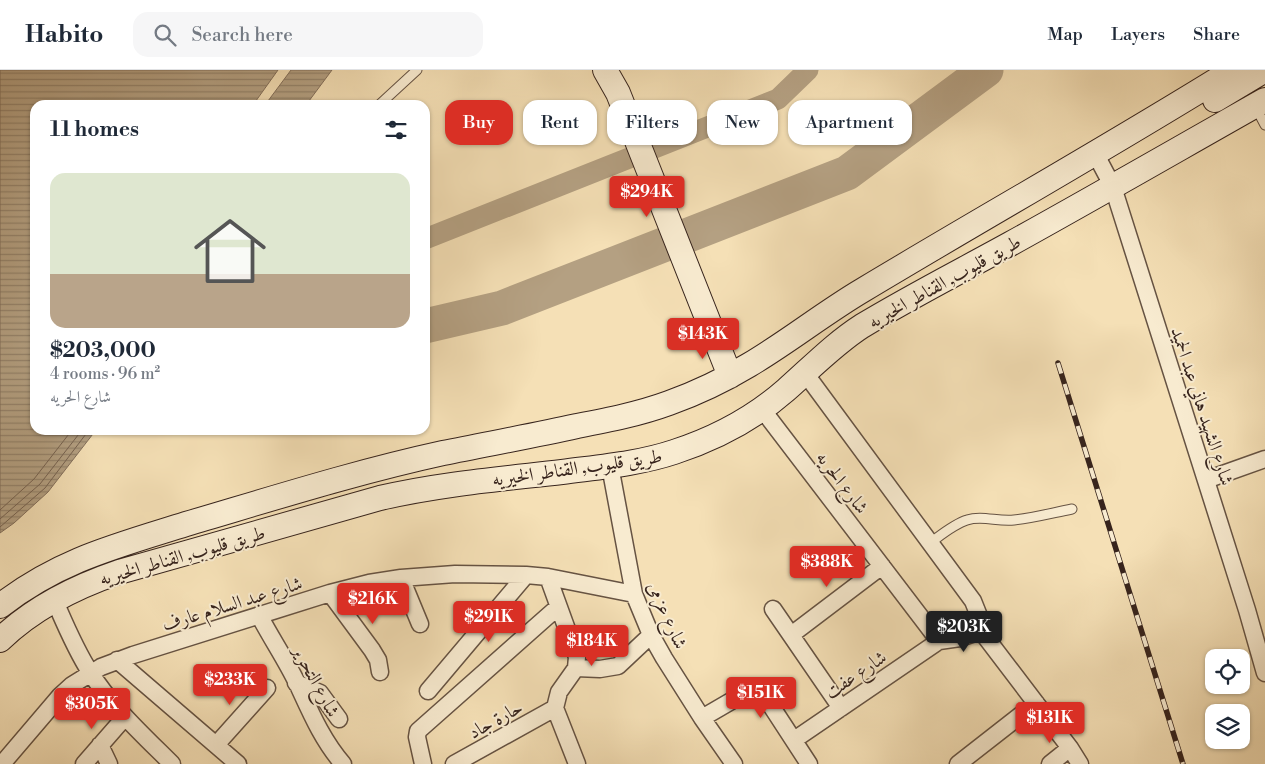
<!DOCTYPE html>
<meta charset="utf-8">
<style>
body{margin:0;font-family:"Libre Bodoni",Amiri,serif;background:#f6f6f7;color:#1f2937;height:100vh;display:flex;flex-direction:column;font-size:19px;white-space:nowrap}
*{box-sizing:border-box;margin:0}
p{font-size:16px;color:#747a83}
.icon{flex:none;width:28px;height:28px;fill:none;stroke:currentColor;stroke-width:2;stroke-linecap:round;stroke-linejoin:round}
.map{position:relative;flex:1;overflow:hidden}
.sheet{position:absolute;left:30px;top:30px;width:400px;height:335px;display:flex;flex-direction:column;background:#fff;border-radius:15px;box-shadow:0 1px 4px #0004}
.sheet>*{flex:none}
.banner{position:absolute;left:445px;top:30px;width:475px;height:45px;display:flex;gap:10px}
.buttons{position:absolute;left:1205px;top:579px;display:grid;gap:10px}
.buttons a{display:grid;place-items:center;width:45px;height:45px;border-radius:10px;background:#fff;box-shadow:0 1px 4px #0004;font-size:25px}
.price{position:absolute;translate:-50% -42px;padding:0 11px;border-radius:5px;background:#d93025;color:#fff;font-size:16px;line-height:32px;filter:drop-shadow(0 1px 2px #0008)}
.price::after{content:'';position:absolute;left:50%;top:30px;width:15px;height:11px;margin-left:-8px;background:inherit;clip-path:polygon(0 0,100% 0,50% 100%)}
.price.current{background:#222;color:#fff}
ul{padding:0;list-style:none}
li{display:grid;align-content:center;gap:10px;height:265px;padding:0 20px}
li+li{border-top:1px solid #e0e1e3}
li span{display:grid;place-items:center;height:155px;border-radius:15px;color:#555}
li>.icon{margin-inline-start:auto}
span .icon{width:90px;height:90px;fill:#fffc;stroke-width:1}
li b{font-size:21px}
h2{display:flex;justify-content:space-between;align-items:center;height:60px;padding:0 20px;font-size:21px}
.chip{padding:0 18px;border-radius:15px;background:#fff;box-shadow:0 1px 4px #0004;font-size:18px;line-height:45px}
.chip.current{background:#d93025;color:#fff}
header{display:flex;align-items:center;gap:30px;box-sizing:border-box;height:70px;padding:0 25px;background:#fff;border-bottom:1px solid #e0e1e3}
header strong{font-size:24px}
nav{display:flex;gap:28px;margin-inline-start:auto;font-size:18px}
.search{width:350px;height:45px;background:#f6f6f7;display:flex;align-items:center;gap:12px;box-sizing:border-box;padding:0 18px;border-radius:15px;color:#747a83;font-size:19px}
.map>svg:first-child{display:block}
.water{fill:url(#water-rules);stroke:#826e5a}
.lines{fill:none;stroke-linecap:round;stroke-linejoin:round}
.shore{stroke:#766250;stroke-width:1}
.canal{stroke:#b4a082;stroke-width:21}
.river{stroke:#b4a082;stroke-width:35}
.lane-casing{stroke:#665343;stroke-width:11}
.street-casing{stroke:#665343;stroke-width:19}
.secondary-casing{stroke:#37241d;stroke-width:26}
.lane{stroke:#f8ebd0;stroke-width:9}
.street{stroke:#f8ebd0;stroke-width:16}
.secondary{stroke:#f8ebd0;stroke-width:24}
.rail-casing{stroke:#37241d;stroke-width:5.5}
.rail{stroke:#f8ebd0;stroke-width:4;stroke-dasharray:11;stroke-linecap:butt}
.labels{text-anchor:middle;stroke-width:4;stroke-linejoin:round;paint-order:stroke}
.street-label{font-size:19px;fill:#37241d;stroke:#f8ebd0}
</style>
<header>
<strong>Habito</strong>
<div class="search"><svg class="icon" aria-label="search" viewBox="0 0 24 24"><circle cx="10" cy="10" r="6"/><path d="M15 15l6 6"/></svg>Search here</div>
<nav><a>Map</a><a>Layers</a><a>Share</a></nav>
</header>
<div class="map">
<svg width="1265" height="694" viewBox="0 0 1265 694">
<defs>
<pattern id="water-rules" width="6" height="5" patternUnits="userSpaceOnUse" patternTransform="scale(1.25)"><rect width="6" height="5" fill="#b4a082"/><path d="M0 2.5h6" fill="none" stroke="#93826a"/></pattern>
</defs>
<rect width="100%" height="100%" fill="#f5e0b6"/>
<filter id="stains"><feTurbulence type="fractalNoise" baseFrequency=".004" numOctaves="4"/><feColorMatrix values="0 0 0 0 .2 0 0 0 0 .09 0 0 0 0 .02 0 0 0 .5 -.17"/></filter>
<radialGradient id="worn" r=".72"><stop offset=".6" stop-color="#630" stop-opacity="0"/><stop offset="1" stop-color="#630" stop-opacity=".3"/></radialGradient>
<path class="water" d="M0,0H278L253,35H35V360H96L48,422L14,453L0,463Z
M291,0H332L306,35H265Z"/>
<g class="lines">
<path class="shore" d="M0,440L34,409L72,360
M0,449L40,414L82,360
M0,457L45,418L89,360"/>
<path class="canal" d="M425,169L778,29L808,0"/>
<path class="river" d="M425,256L502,238L847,103L986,0"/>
<g class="lane-casing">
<path id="lane" d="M379,35L417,0
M1255,36L1265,55
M930,473C941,465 954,454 967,450C982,445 998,452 1014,450C1033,448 1052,443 1072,439"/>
</g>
<g class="street-casing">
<path id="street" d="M1095,83L1113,117L1247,540L1265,603
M805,303L973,531L981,551V561L1070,678L1080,694
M762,339L939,571
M610,396L634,524L651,565L664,588L702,648L734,694
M1206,410L1265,389
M548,507L577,587L576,598L559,622L555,638L577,694
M401,508L420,554
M330,523L372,580L378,590L380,602
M54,529C65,554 75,579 90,602C112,637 143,665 172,694
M773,539L841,638
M259,545C271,568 286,590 297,613C310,641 322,670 343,694
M791,565L882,496
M117,590L238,694
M576,598L600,599L618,596L651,565
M296,613L320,623L339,649
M428,621L526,505
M702,648L745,623C754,622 759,623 766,628L809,694
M794,670L939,571L960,568L981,561
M100,675L109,694
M216,675L267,618
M2,694L60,626L72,615L101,597L133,585L330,523L369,513L401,508L455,504L526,505L548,507L634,524
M84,694L125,647
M423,694L417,667L418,661L558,537
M454,694L555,638
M958,694L1036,633
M1050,694L1070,678"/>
</g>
<g class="secondary-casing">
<path id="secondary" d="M605,0L618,23L730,306
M1215,30L1265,0
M0,536C59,490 116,476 186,454C271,429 356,402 443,383C487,374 532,366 577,356C608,350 639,344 669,333C697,323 724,310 749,295C788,272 824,243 863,220C986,146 1111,76 1233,0
M0,570C34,537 75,517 119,502L380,428C440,414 501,409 562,402C599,397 638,394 674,382C714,369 754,348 786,320C811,298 834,274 862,256C910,227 961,201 1010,174C1095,127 1180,78 1265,30"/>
</g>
<use href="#lane" class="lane"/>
<use href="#street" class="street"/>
<use href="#secondary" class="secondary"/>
<g class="rail-casing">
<path id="rail" d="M1058,293L1183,694"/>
</g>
<use href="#rail" class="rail"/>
</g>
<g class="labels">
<g class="street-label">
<text transform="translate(944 211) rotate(-29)" y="7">طريق قليوب, القناطر الخيريه</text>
<text transform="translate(1203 336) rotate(72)" y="7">شارع الشهيد هاني عبد الحميد</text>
<text transform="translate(577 397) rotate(-8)" y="7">طريق قليوب, القناطر الخيريه</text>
<text transform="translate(843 412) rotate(53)" y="7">شارع الحريه</text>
<text transform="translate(182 485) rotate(-16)" y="7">طريق قليوب, القناطر الخيريه</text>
<text transform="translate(232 533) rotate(-17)" y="7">شارع عبد السلام عارف</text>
<text transform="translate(668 545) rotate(66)" y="7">شارع عزمى</text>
<text transform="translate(855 604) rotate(-34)" y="7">شارع عفت</text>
<text transform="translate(317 611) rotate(62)" y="7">شارع التحرير</text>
<text transform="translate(495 649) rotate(-29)" y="7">حارة جاد</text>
</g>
</g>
<rect width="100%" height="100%" filter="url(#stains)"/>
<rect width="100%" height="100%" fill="url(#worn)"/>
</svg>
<div class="buttons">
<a><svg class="icon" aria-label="locate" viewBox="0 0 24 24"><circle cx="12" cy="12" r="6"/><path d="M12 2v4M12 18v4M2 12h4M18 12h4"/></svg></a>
<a><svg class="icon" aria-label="layers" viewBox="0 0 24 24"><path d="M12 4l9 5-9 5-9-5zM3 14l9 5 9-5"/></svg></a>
</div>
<b class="price" style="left:647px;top:148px">$294K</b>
<b class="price" style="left:703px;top:290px">$143K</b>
<b class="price" style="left:827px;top:518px">$388K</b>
<b class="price" style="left:373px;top:555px">$216K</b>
<b class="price" style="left:489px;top:573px">$291K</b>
<b class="price current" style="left:964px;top:583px">$203K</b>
<b class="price" style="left:592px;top:597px">$184K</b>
<b class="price" style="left:230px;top:636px">$233K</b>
<b class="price" style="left:761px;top:649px">$151K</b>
<b class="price" style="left:92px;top:660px">$305K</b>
<b class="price" style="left:1050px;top:674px">$131K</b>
<div class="banner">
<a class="chip current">Buy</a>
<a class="chip">Rent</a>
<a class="chip">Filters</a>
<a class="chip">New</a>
<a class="chip">Apartment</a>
</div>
<section class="sheet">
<h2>11 homes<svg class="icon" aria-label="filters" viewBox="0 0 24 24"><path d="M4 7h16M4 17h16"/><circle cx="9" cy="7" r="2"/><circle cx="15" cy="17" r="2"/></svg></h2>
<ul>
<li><span style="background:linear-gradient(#dfe7d0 65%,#b9a48a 0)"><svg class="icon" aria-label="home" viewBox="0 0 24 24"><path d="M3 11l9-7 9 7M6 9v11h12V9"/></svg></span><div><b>$203,000</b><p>4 rooms · 96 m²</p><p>شارع الحريه</p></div></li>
</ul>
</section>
</div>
